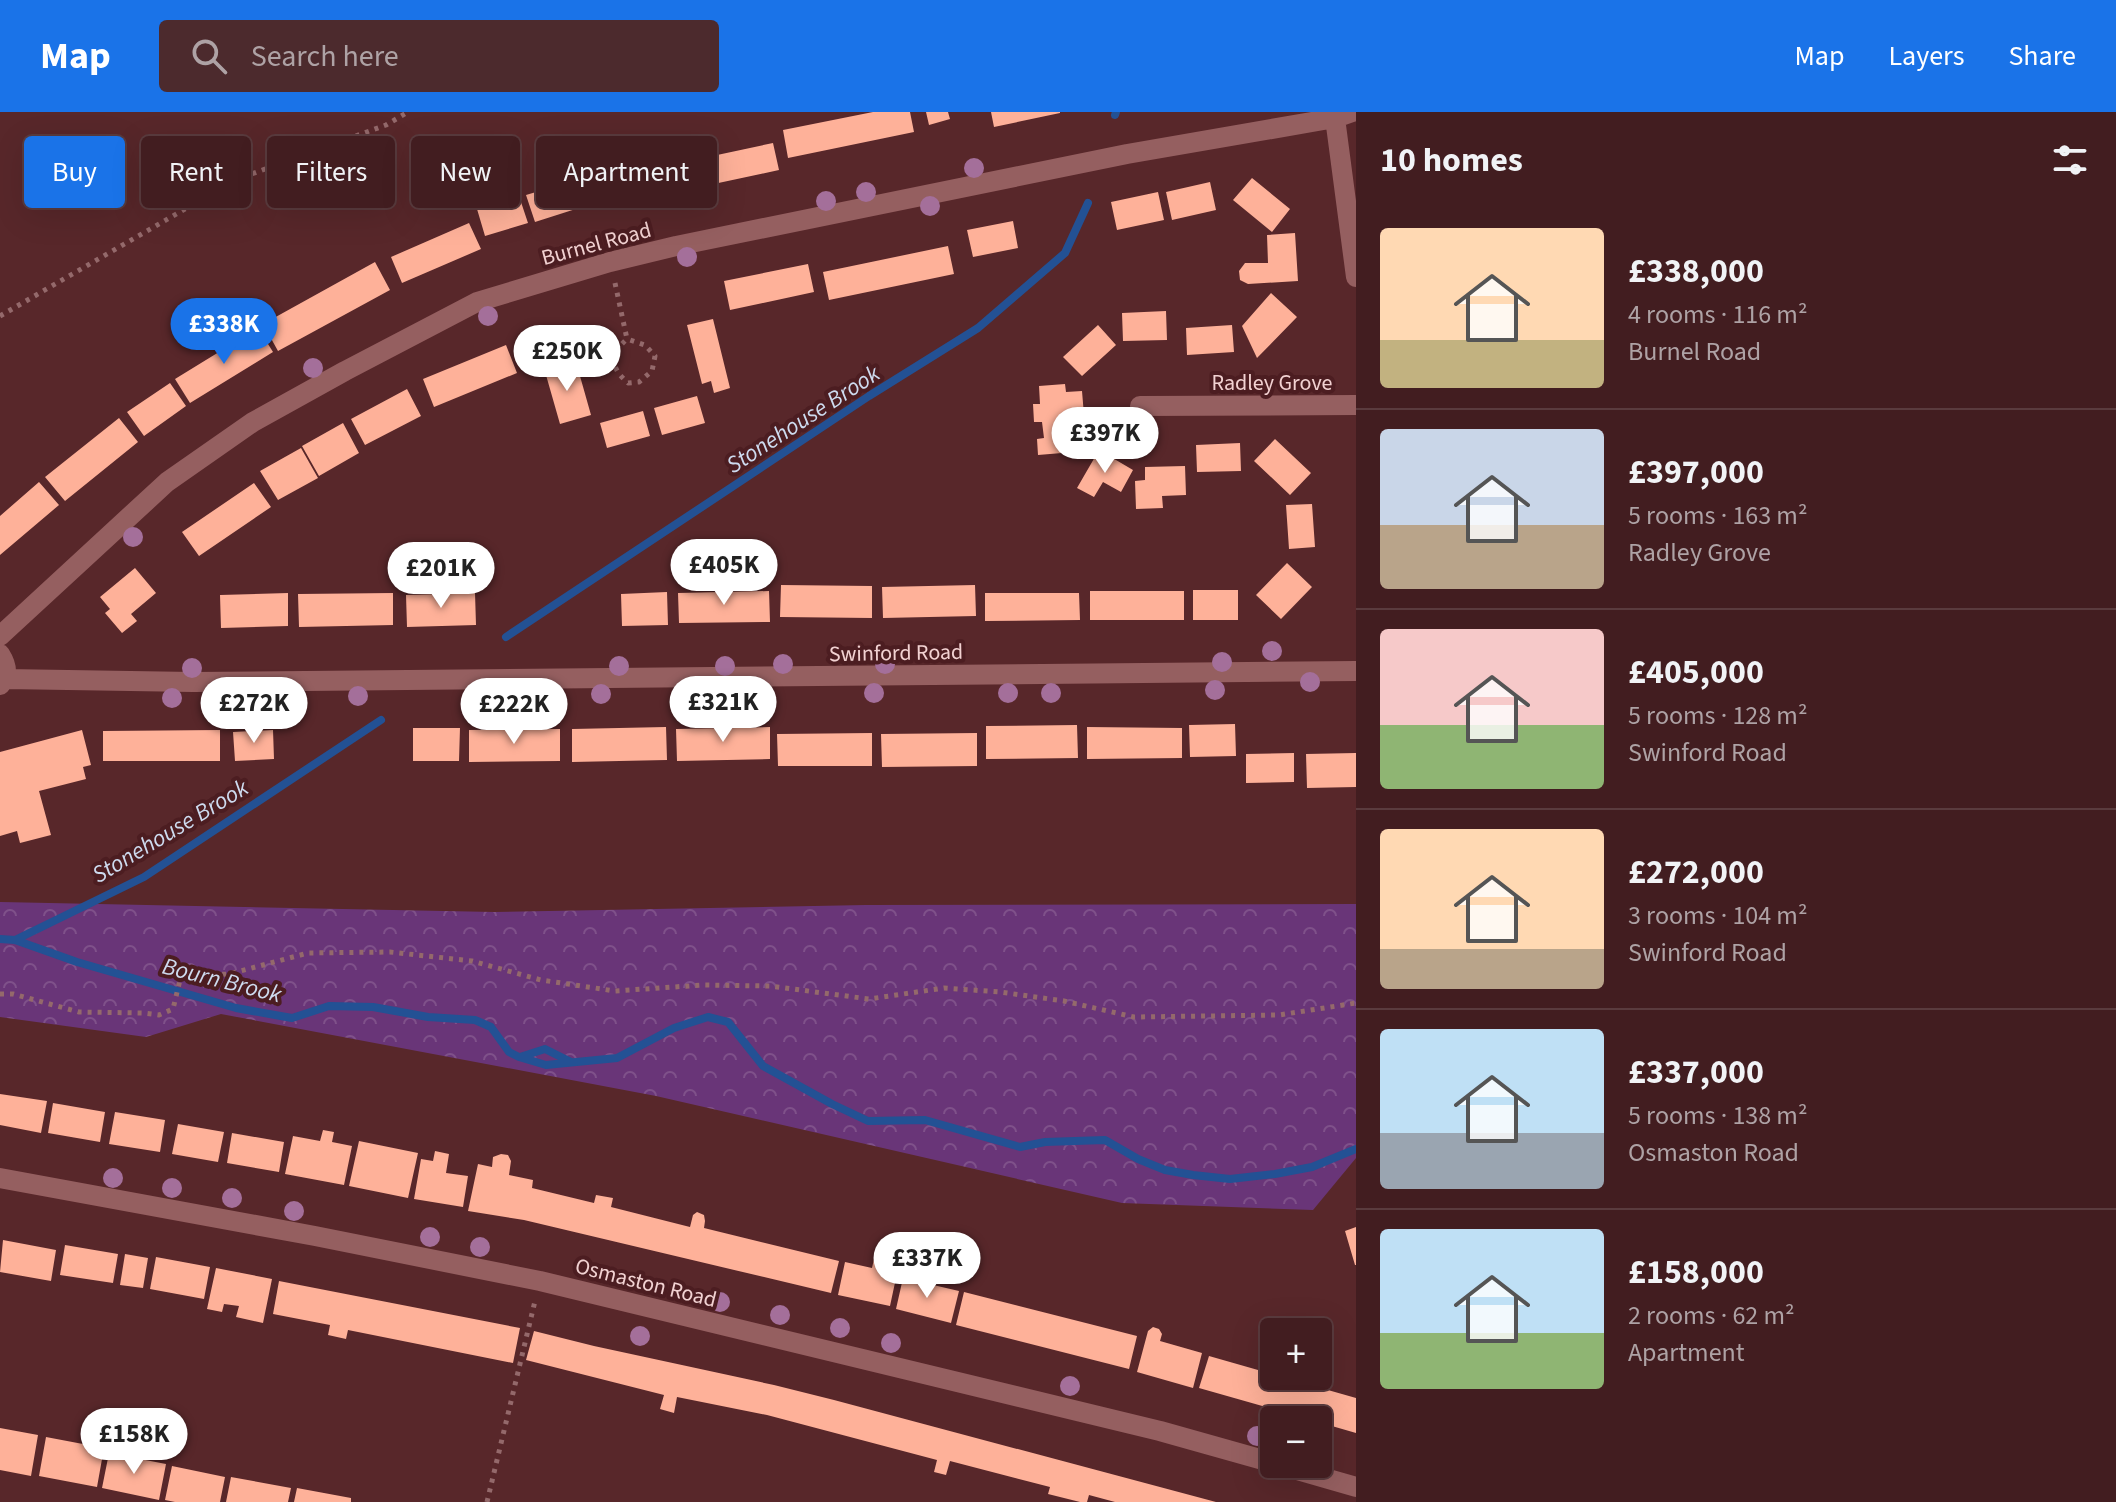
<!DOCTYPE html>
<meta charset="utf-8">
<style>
body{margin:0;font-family:"Source Sans 3",sans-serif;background:#4c2a2d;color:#f1f3f6;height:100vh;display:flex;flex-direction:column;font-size:30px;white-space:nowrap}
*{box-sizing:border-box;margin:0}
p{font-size:26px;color:#aea2a5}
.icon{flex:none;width:44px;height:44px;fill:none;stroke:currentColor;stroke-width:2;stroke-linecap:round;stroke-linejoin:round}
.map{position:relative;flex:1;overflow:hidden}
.sheet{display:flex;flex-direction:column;background:#421d20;width:760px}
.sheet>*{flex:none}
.top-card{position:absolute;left:24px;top:24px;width:760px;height:72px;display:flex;gap:16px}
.buttons{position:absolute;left:1260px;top:1206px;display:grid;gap:16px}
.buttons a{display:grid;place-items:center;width:72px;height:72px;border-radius:8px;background:#421d20;box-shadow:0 8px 32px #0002,0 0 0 2px #5a3b3e;font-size:40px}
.price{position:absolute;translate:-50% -68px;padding:0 18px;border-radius:28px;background:#fff;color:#222;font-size:26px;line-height:52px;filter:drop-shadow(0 2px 4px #0008)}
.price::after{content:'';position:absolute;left:50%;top:48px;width:24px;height:18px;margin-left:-12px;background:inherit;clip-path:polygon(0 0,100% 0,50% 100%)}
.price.active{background:#1a73e8;color:#fff}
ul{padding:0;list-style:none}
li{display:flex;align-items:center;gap:24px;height:200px;padding:0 24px}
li+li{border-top:2px solid #5a3b3e}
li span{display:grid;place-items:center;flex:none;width:224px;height:160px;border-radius:8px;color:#555}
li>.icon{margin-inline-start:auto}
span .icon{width:96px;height:96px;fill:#fffc;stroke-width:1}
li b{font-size:34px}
h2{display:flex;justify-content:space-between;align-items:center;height:96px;padding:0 24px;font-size:34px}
.pill{padding:0 28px;border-radius:8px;background:#421d20;box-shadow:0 8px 32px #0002,0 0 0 2px #5a3b3e;font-size:28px;line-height:72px}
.pill.active{background:#1a73e8;color:#fff}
header{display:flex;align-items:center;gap:48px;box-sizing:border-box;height:112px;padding:0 40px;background:#1a73e8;color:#fff}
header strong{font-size:38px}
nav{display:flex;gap:44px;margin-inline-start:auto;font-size:28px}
.search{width:560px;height:72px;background:#4c2a2d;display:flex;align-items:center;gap:20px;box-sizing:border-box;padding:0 28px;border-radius:8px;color:#aea2a5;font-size:30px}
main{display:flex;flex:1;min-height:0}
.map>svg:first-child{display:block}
.forest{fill:url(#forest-crowns)}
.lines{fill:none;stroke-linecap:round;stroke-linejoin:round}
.stream{stroke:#235194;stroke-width:8}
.building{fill:#feb199}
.path{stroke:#94696b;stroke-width:5;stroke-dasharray:4 6;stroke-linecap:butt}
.minor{stroke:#955f60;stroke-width:20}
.tree{fill:#a46f9a}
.labels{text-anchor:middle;stroke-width:8;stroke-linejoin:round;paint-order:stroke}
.street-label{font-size:22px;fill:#f2d2d2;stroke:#4c1d21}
.water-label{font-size:24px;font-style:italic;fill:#cedbef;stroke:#4c1d21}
</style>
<header>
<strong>Map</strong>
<div class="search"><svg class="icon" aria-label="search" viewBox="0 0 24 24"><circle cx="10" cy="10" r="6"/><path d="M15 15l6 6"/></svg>Search here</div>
<nav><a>Map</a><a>Layers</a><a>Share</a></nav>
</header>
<main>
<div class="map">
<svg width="1356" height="1390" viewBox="0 0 1356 1390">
<defs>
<pattern id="forest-crowns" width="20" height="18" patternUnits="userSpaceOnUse" patternTransform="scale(2)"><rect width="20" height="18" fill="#693578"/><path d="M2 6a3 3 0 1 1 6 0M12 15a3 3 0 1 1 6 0" fill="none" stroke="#7f518a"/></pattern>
</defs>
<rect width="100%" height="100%" fill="#58272a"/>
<path class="forest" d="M0,790L494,800L866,793L1356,792V1046L1313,1098L1122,1091L656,984L221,902L146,925L0,905Z"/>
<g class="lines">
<path class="stream" d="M1115,3L1116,0
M506,525L869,284L978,216L1065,141L1088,91
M0,827L15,828L77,850L236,896L292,906L329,894L373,895L428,905L475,908L491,915L509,940L519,945L546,953L617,946L674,916L708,905L728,910L763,954L832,992L868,1009L925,1008L1020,1035L1045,1030L1105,1028L1138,1047L1165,1058L1193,1063L1230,1067L1275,1062L1312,1055L1356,1037
M15,828L144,765L381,608
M520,945L545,937L571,950"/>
</g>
<path class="building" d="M873,0H910L914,20L788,46L783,18Z
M926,0H948L950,7L929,13Z
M991,0H1060V1L994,15Z
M773,31L779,58L695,76L689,49Z
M670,42L678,68L637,80L630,54Z
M623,54L631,82L584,94L577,66Z
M1252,66L1290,97L1272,120L1233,88Z
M573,69L582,95L535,110L526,83Z
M1210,70L1216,98L1172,108L1166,80Z
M1158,80L1164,108L1117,118L1111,90Z
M519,84L528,111L485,124L477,97Z
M1013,109L1018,136L973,145L967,118Z
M469,111L481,137L402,171L391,145Z
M1295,121L1298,169L1248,172L1240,168L1239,159L1245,151H1268L1267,123Z
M948,134L954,162L829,188L823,160Z
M375,150L390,178L278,239L263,212Z
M808,152L814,180L730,198L724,169Z
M1271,181L1297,205L1257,246L1242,214Z
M1166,199L1167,228L1123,229L1122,201Z
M713,207L730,276L714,281L711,269L702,272L687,213Z
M1098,213L1116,233L1082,264L1063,245Z
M1232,213L1234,240L1187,243L1186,216Z
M258,216L273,240L190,291L175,267Z
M506,233L517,261L434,295L423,267Z
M566,250L569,260L578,257L591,303L560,312L544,256Z
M170,271L186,294L144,324L127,300Z
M1065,272L1066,280L1082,279L1086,327L1061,329L1062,341L1038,343L1037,327L1044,326L1042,310H1034L1033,292H1040L1039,274Z
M407,277L421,304L365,333L351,307Z
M697,284L705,311L662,323L654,296Z
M643,299L650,324L607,336L600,311Z
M119,306L138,330L65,389L45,365Z
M343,311L359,341L319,364L302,334Z
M1275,327L1311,361L1290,383L1254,349Z
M1240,331L1241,359L1197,360L1196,333Z
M301,336L318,366L278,388L260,359Z
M1099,338L1133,358L1121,380L1103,370L1094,385L1077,376Z
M1185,354L1186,383L1162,384L1163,396L1136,397L1135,369L1145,368V355Z
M39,370L59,393L0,443V404Z
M254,371L271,395L199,444L182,420Z
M1312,392L1315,435L1289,437L1286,393Z
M1287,451L1312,475L1281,507L1256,483Z
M135,456L156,481L131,502L137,509L122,521L105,501L110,497L100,485Z
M781,473L872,474V506L780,505Z
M975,473L976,504L883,506L882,475Z
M1193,478H1238V508H1193Z
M769,479L770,510L679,511L678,481Z
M1090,479H1184V508H1090Z
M667,480L668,513L622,514L621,482Z
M288,481V514L221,516L220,483Z
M393,481V513L299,515L298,482Z
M475,481L476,513L407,515L406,483Z
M985,481H1079L1080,508L985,509Z
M1235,612L1236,644L1190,645L1189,613Z
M1077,613L1078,646L986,647V614Z
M666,615L667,648L572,650V617Z
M770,615V647L677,649L676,617Z
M1087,615L1182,616V646L1087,647Z
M413,616H460L459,649H413Z
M560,617V649L469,650V618Z
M82,618L91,653L83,655L86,667L39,679L51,723L20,731L17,719L0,724V640Z
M220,618V649H103V619Z
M273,618L274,647L235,649L233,620Z
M872,621V654H778L777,622Z
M977,621V654L882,655L881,622Z
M1294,641V670L1246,671V642Z
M1356,641V675L1307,676L1306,642Z
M0,982L47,989L41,1021L0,1013Z
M53,991L105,1000L100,1030L48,1021Z
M115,1000L165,1008L160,1040L109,1032Z
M178,1012L224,1020L218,1050L172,1042Z
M323,1018L334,1020L332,1030L352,1034L344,1073L285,1062L293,1024L320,1029Z
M232,1021L284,1030L279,1060L227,1051Z
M359,1029L418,1041L408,1086L349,1074Z
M435,1039L449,1042L446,1061L468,1064L463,1095L414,1087L421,1047L433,1049Z
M501,1042L508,1043L511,1049L509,1063L533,1068L532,1076L594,1091L596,1083L613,1086L611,1095L690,1115L693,1103L697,1100L704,1103L705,1109L704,1116L839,1149L831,1181L524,1108L468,1099L478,1052L492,1055L493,1045Z
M1356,1115V1153H1355L1345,1119Z
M3,1128L56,1138L51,1169L0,1160Z
M65,1133L118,1142L113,1171L60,1163Z
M125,1142L148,1146L143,1176L120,1173Z
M156,1145L210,1155L204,1187L150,1177Z
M874,1147L899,1152L890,1194L838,1183L845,1150L872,1156Z
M216,1156L272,1167L263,1211L236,1205L239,1194L224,1192L222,1200L207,1197Z
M903,1166L959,1179L951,1211L896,1197Z
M279,1169L520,1216L513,1251L348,1218L346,1227L328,1223L330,1213L273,1202Z
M964,1180L1137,1224L1129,1257L956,1213Z
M1153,1215L1159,1217L1162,1222L1160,1229L1202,1241L1193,1276L1137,1260L1148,1219Z
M534,1219L594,1234L774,1273L834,1288L1216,1390H1115L1089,1383L1087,1390H1080L1048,1382L1050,1375L950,1349L946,1363L934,1360L937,1348L767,1303L677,1285L674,1301L660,1297L664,1283L526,1248Z
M1209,1244L1356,1286V1321L1318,1310V1308H1312L1199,1276Z
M0,1316L38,1323L31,1364L0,1358Z
M46,1325L104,1336L97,1375L39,1364Z
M109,1341L166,1352L159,1388L102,1376Z
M172,1354L225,1365L220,1390H175L165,1388Z
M231,1365L291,1376L288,1390H226Z
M297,1376L351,1386V1390H294Z"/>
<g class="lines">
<path class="path" d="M615,171L627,227C609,243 610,255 628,271L639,270L652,259L655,244L645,233L627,227
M0,204L235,68L386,13L408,0
M0,882H13L79,900L143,901L159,903L173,897L180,868L186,864L229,862L308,841L390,840L472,849L541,868L615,879L703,873L770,874L869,887L944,876L1000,880L1064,889L1134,905L1279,903L1356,891
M487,1390L535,1189"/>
<path class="minor" d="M1335,6L1356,165
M1140,294L1356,293
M0,524L167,370L253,310L345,259L477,190L610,150L676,134L1127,42L1335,6L1352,0
M0,542C7,553 9,563 0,573
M5,567L193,570L1356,559
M0,1066L315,1124L540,1169L1160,1319L1274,1351
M1276,1352L1356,1375"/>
</g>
<g class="tree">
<circle cx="974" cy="56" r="10"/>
<circle cx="866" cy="80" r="10"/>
<circle cx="826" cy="89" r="10"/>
<circle cx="930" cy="94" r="10"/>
<circle cx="687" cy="145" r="10"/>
<circle cx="488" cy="204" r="10"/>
<circle cx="313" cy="256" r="10"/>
<circle cx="133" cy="425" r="10"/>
<circle cx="1272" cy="539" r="10"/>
<circle cx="1222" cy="550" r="10"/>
<circle cx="783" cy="552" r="10"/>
<circle cx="885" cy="552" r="10"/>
<circle cx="619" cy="554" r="10"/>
<circle cx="725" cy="554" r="10"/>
<circle cx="192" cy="556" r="10"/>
<circle cx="1310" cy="570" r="10"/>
<circle cx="1215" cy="578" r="10"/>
<circle cx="874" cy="581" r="10"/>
<circle cx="1008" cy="581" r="10"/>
<circle cx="1051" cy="581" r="10"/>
<circle cx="601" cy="582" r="10"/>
<circle cx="690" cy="583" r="10"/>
<circle cx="234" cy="584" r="10"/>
<circle cx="358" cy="584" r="10"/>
<circle cx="282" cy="585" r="10"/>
<circle cx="172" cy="586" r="10"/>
<circle cx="113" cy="1066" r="10"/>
<circle cx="172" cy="1076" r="10"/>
<circle cx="232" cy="1086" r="10"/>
<circle cx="294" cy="1099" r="10"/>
<circle cx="430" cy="1125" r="10"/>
<circle cx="480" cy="1135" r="10"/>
<circle cx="720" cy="1190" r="10"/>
<circle cx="780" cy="1203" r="10"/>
<circle cx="840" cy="1216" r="10"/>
<circle cx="640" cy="1224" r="10"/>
<circle cx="891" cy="1231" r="10"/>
<circle cx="1070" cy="1274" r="10"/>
<circle cx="1257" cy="1324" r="10"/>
</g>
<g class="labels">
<g class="street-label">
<text transform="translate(596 131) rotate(-15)" y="8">Burnel Road</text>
<text x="1272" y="278">Radley Grove</text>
<text transform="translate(896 540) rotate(-1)" y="8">Swinford Road</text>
<text transform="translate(646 1170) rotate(14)" y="8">Osmaston Road</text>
</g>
<g class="water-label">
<text transform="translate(803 307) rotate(-33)" y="8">Stonehouse Brook</text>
<text transform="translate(170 719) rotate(-31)" y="8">Stonehouse Brook</text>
<text transform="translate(222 868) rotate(14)" y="8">Bourn Brook</text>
</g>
</g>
</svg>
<div class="buttons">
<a>+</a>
<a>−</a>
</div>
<b class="price active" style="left:224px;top:254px">£338K</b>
<b class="price" style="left:567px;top:281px">£250K</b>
<b class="price" style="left:1105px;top:363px">£397K</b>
<b class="price" style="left:724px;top:495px">£405K</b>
<b class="price" style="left:441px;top:498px">£201K</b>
<b class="price" style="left:723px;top:632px">£321K</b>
<b class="price" style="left:254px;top:633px">£272K</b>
<b class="price" style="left:514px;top:634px">£222K</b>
<b class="price" style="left:927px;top:1188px">£337K</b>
<b class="price" style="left:134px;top:1364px">£158K</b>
<div class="top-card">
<a class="pill active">Buy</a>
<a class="pill">Rent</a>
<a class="pill">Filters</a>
<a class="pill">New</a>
<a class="pill">Apartment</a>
</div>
</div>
<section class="sheet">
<h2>10 homes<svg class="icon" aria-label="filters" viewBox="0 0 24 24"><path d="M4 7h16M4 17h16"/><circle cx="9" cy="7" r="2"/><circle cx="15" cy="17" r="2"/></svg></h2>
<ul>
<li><span style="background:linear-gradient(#ffd9b3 70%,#c2b280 0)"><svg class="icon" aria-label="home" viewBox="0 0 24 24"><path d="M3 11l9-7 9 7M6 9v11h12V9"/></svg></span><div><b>£338,000</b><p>4 rooms · 116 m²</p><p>Burnel Road</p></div></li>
<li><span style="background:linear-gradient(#c9d6e8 60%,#b9a48a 0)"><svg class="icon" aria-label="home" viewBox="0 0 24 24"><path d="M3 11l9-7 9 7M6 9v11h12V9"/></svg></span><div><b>£397,000</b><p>5 rooms · 163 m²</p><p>Radley Grove</p></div></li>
<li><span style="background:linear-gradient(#f6c9c9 60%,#8fb573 0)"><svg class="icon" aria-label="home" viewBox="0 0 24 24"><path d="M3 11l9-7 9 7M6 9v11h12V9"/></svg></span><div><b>£405,000</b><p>5 rooms · 128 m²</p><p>Swinford Road</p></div></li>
<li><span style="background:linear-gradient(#ffd9b3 75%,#b9a48a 0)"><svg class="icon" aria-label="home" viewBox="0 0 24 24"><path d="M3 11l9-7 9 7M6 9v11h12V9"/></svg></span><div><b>£272,000</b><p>3 rooms · 104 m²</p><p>Swinford Road</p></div></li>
<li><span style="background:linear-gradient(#bfe0f5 65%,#9aa5b1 0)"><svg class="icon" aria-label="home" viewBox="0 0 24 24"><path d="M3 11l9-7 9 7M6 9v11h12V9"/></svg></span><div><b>£337,000</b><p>5 rooms · 138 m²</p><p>Osmaston Road</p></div></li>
<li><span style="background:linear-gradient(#bfe0f5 65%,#8fb573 0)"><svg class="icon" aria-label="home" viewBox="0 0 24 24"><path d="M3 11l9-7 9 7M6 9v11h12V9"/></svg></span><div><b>£158,000</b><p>2 rooms · 62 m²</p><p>Apartment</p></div></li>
</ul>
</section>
</main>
